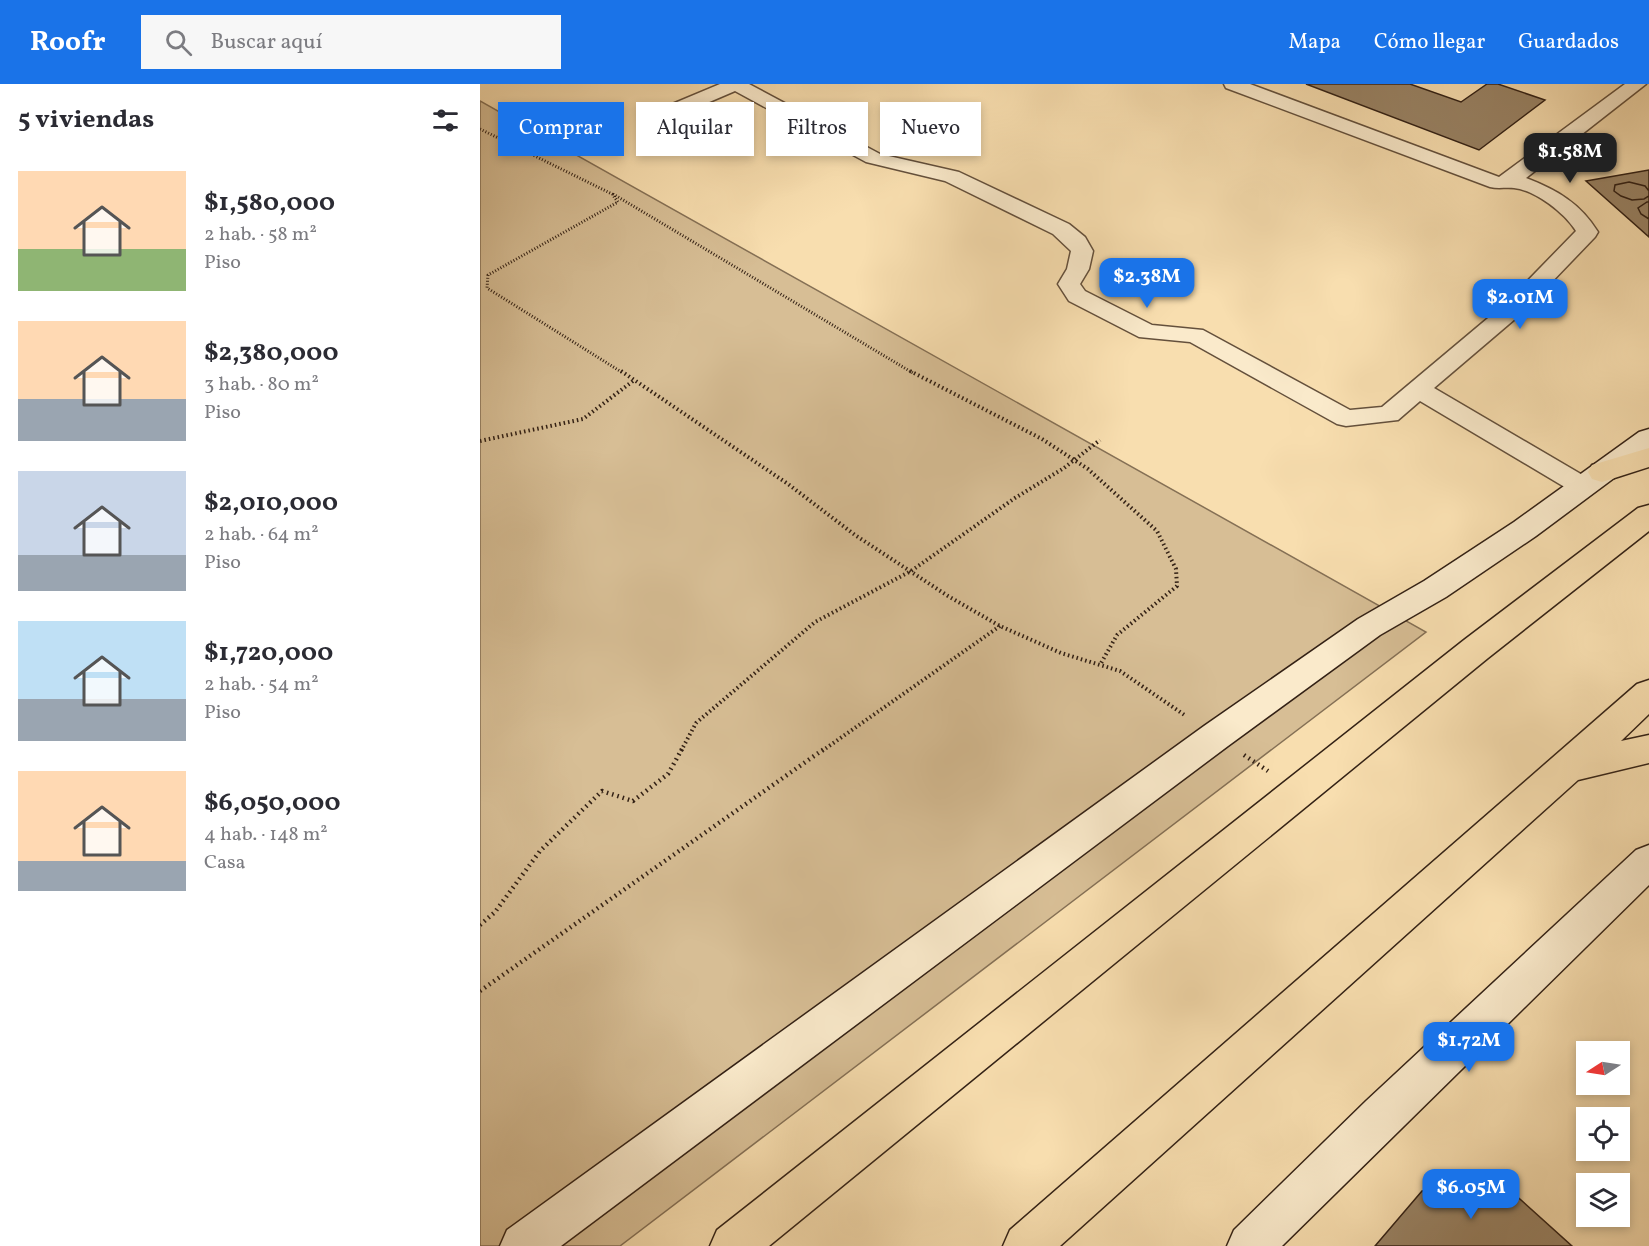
<!DOCTYPE html>
<html lang="es">
<meta charset="utf-8">
<style>
body{margin:0;font-family:Vollkorn,serif;background:#f7f7f7;color:#2b2b33;height:100vh;display:flex;flex-direction:column;font-size:22px;white-space:nowrap}
*{box-sizing:border-box;margin:0}
p{font-size:20px;color:#7c7c81}
.icon{flex:none;width:33px;height:33px;fill:none;stroke:currentColor;stroke-width:2;stroke-linecap:round;stroke-linejoin:round}
.map{position:relative;flex:1;overflow:hidden}
.side{display:flex;flex-direction:column;background:#fff;width:480px}
.side>*{flex:none}
.hud{position:absolute;left:18px;top:18px;width:570px;height:54px;display:flex;gap:12px}
.needle{width:39px;rotate:258deg}
.fabs{position:absolute;left:1096px;top:957px;display:grid;gap:12px}
.fabs a{display:grid;place-items:center;width:54px;height:54px;border-radius:0px;background:#fff;box-shadow:0 3px 9px #0003;font-size:30px}
.price{position:absolute;translate:-50% -51px;padding:0 14px;border-radius:12px;background:#1a73e8;color:#fff;font-size:20px;line-height:39px;filter:drop-shadow(0 2px 3px #0008)}
.price::after{content:'';position:absolute;left:50%;top:36px;width:18px;height:14px;margin-left:-9px;background:inherit;clip-path:polygon(0 0,100% 0,50% 100%)}
.price.on{background:#222;color:#fff}
ul{padding:0;list-style:none}
li{display:flex;align-items:center;gap:18px;height:150px;padding:0 18px}
li span{display:grid;place-items:center;flex:none;width:168px;height:120px;border-radius:0px;color:#555}
li>.icon{margin-inline-start:auto}
span .icon{width:72px;height:72px;fill:#fffc;stroke-width:1}
li b{font-size:26px}
h2{display:flex;justify-content:space-between;align-items:center;height:72px;padding:0 18px;font-size:26px}
.pill{padding:0 21px;border-radius:0px;background:#fff;box-shadow:0 3px 9px #0003;font-size:21px;line-height:54px}
.pill.on{background:#1a73e8;color:#fff}
header{display:flex;align-items:center;gap:36px;box-sizing:border-box;height:84px;padding:0 30px;background:#1a73e8;color:#fff}
header strong{font-size:28px}
nav{display:flex;gap:33px;margin-inline-start:auto;font-size:21px}
.search{width:420px;height:54px;background:#f7f7f7;display:flex;align-items:center;gap:15px;box-sizing:border-box;padding:0 21px;border-radius:0px;color:#7c7c81;font-size:22px}
main{display:flex;flex:1;min-height:0}
.map>svg:first-child{display:block}
.green{fill:#d7be95;stroke:#857055;stroke-width:1.5}
.building{fill:#998365;stroke:#332115;stroke-width:1.5}
.lines{fill:none;stroke-linecap:round;stroke-linejoin:round}
.minor-casing{stroke:#64503c;stroke-width:3}
.secondary-casing{stroke:#332115;stroke-width:3}
.trunk-casing{stroke:#332115;stroke-width:3}
.path-far2{stroke:#332115;stroke-width:3;stroke-dasharray:1 2;stroke-linecap:butt}
.path-far1{stroke:#332115;stroke-width:4;stroke-dasharray:1.5 3;stroke-linecap:butt}
.path{stroke:#332115;stroke-width:4.5;stroke-dasharray:1.5 4;stroke-linecap:butt}
.minor{fill:#faeacb;fill-rule:evenodd}
.secondary{fill:#faeacb;fill-rule:evenodd}
.trunk{fill:#f8deaf;fill-rule:evenodd}
</style>
<header>
<strong>Roofr</strong>
<div class="search"><svg class="icon" aria-label="search" viewBox="0 0 24 24"><circle cx="10" cy="10" r="6"/><path d="M15 15l6 6"/></svg>Buscar aquí</div>
<nav><a>Mapa</a><a>Cómo llegar</a><a>Guardados</a></nav>
</header>
<main>
<section class="side">
<h2>5 viviendas<svg class="icon" aria-label="filters" viewBox="0 0 24 24"><path d="M4 7h16M4 17h16"/><circle cx="9" cy="7" r="2"/><circle cx="15" cy="17" r="2"/></svg></h2>
<ul>
<li><span style="background:linear-gradient(#ffd9b3 65%,#8fb573 0)"><svg class="icon" aria-label="home" viewBox="0 0 24 24"><path d="M3 11l9-7 9 7M6 9v11h12V9"/></svg></span><div><b>$1,580,000</b><p>2 hab. · 58 m²</p><p>Piso</p></div></li>
<li><span style="background:linear-gradient(#ffd9b3 65%,#9aa5b1 0)"><svg class="icon" aria-label="home" viewBox="0 0 24 24"><path d="M3 11l9-7 9 7M6 9v11h12V9"/></svg></span><div><b>$2,380,000</b><p>3 hab. · 80 m²</p><p>Piso</p></div></li>
<li><span style="background:linear-gradient(#c9d6e8 70%,#9aa5b1 0)"><svg class="icon" aria-label="home" viewBox="0 0 24 24"><path d="M3 11l9-7 9 7M6 9v11h12V9"/></svg></span><div><b>$2,010,000</b><p>2 hab. · 64 m²</p><p>Piso</p></div></li>
<li><span style="background:linear-gradient(#bfe0f5 65%,#9aa5b1 0)"><svg class="icon" aria-label="home" viewBox="0 0 24 24"><path d="M3 11l9-7 9 7M6 9v11h12V9"/></svg></span><div><b>$1,720,000</b><p>2 hab. · 54 m²</p><p>Piso</p></div></li>
<li><span style="background:linear-gradient(#ffd9b3 75%,#9aa5b1 0)"><svg class="icon" aria-label="home" viewBox="0 0 24 24"><path d="M3 11l9-7 9 7M6 9v11h12V9"/></svg></span><div><b>$6,050,000</b><p>4 hab. · 148 m²</p><p>Casa</p></div></li>
</ul>
</section>
<div class="map">
<svg width="1169" height="1162" viewBox="0 0 1169 1162">
<rect width="100%" height="100%" fill="#f8deaf"/>
<filter id="stains"><feTurbulence type="fractalNoise" baseFrequency=".00333" numOctaves="4"/><feColorMatrix values="0 0 0 0 .2 0 0 0 0 .09 0 0 0 0 .02 0 0 0 .5 -.17"/></filter>
<radialGradient id="worn" r=".72"><stop offset=".6" stop-color="#630" stop-opacity="0"/><stop offset="1" stop-color="#630" stop-opacity=".3"/></radialGradient>
<path class="green" d="M0,17L946,548L140,1162H0Z"/>
<path class="building" d="M826,0H930L981,18L1007,0H1018L1065,16L999,66Z
M1169,86V153L1106,97Z
M1149,98L1165,102L1169,107V112L1164,115L1152,116L1141,112L1134,107L1135,101Z
M1167,118H1169V135L1161,130L1158,124Z
M1021,1098L1092,1162H895L942,1107Z"/>
<g class="lines">
<g class="minor-casing">
<path id="minor" d="M240,0H269L400,70L479,88L589,140L605,153L613,167L609,185L600,200L605,207L672,241L723,246L870,326L902,323L1026,219L1096,147C1085,129 1055,106 1034,104C1026,103 1018,105 1010,103L746,4L744,0H770L1019,93L1145,0H1166L1046,94C1077,106 1100,119 1118,148L1115,153L1042,229L954,304L1111,396L1115,402L1111,408L1102,411L1093,408L940,317L918,336L866,342L857,340L710,258L659,253L589,217L578,200L587,185L591,167L573,150L465,97L386,78L255,7L192,34H178L175,30L178,26Z"/>
</g>
<g class="secondary-casing">
<path id="secondary" d="M1169,345V368L1056,452L966,513L900,551L748,662L81,1162H20L27,1146L724,642L878,535L944,497L1034,438L1159,348Z
M1169,761V801L802,1162H747L754,1146L886,1017L1156,766Z"/>
</g>
<g class="trunk-casing">
<path id="trunk" d="M1169,364V383L1122,398L1112,395L1108,388L1112,381Z
M1169,421V447L1008,574L289,1162H230L237,1146L984,556L1158,424Z
M1169,596V630L1141,657L1169,651V679L1098,696L580,1162H523L530,1146L1157,600Z"/>
</g>
<path class="path-far2" d="M0,45L132,110L138,118L8,191L7,204L143,289
M133,110L433,289"/>
<path class="path-far1" d="M141,287L308,400L375,451L468,512L520,542L581,569L640,587L706,632
M430,287L562,355L608,385L677,447L696,485L697,502L637,551L620,581
M0,357L103,335L153,297
M201,667L216,639L335,538L431,487L535,414L584,384L620,356
M342,667L520,542"/>
<path class="path" d="M764,671L788,687
M0,841L15,828L60,767L122,707L153,717L188,690L202,665
M0,907L344,665"/>
<use href="#minor" class="minor"/>
<use href="#secondary" class="secondary"/>
<use href="#trunk" class="trunk"/>
</g>
<rect width="100%" height="100%" filter="url(#stains)"/>
<rect width="100%" height="100%" fill="url(#worn)"/>
</svg>
<div class="fabs">
<a><svg class="needle" viewBox="-14 -14 28 28"><path d="M0-13l5 13h-10z" fill="#e53935"/><path d="M0 13l5-13h-10z" fill="#7c7c81"/></svg></a>
<a><svg class="icon" aria-label="locate" viewBox="0 0 24 24"><circle cx="12" cy="12" r="6"/><path d="M12 2v4M12 18v4M2 12h4M18 12h4"/></svg></a>
<a><svg class="icon" aria-label="layers" viewBox="0 0 24 24"><path d="M12 4l9 5-9 5-9-5zM3 14l9 5 9-5"/></svg></a>
</div>
<b class="price on" style="left:1090px;top:100px">$1.58M</b>
<b class="price" style="left:667px;top:225px">$2.38M</b>
<b class="price" style="left:1040px;top:246px">$2.01M</b>
<b class="price" style="left:989px;top:989px">$1.72M</b>
<b class="price" style="left:991px;top:1136px">$6.05M</b>
<div class="hud">
<a class="pill on">Comprar</a>
<a class="pill">Alquilar</a>
<a class="pill">Filtros</a>
<a class="pill">Nuevo</a>
</div>
</div>
</main>
